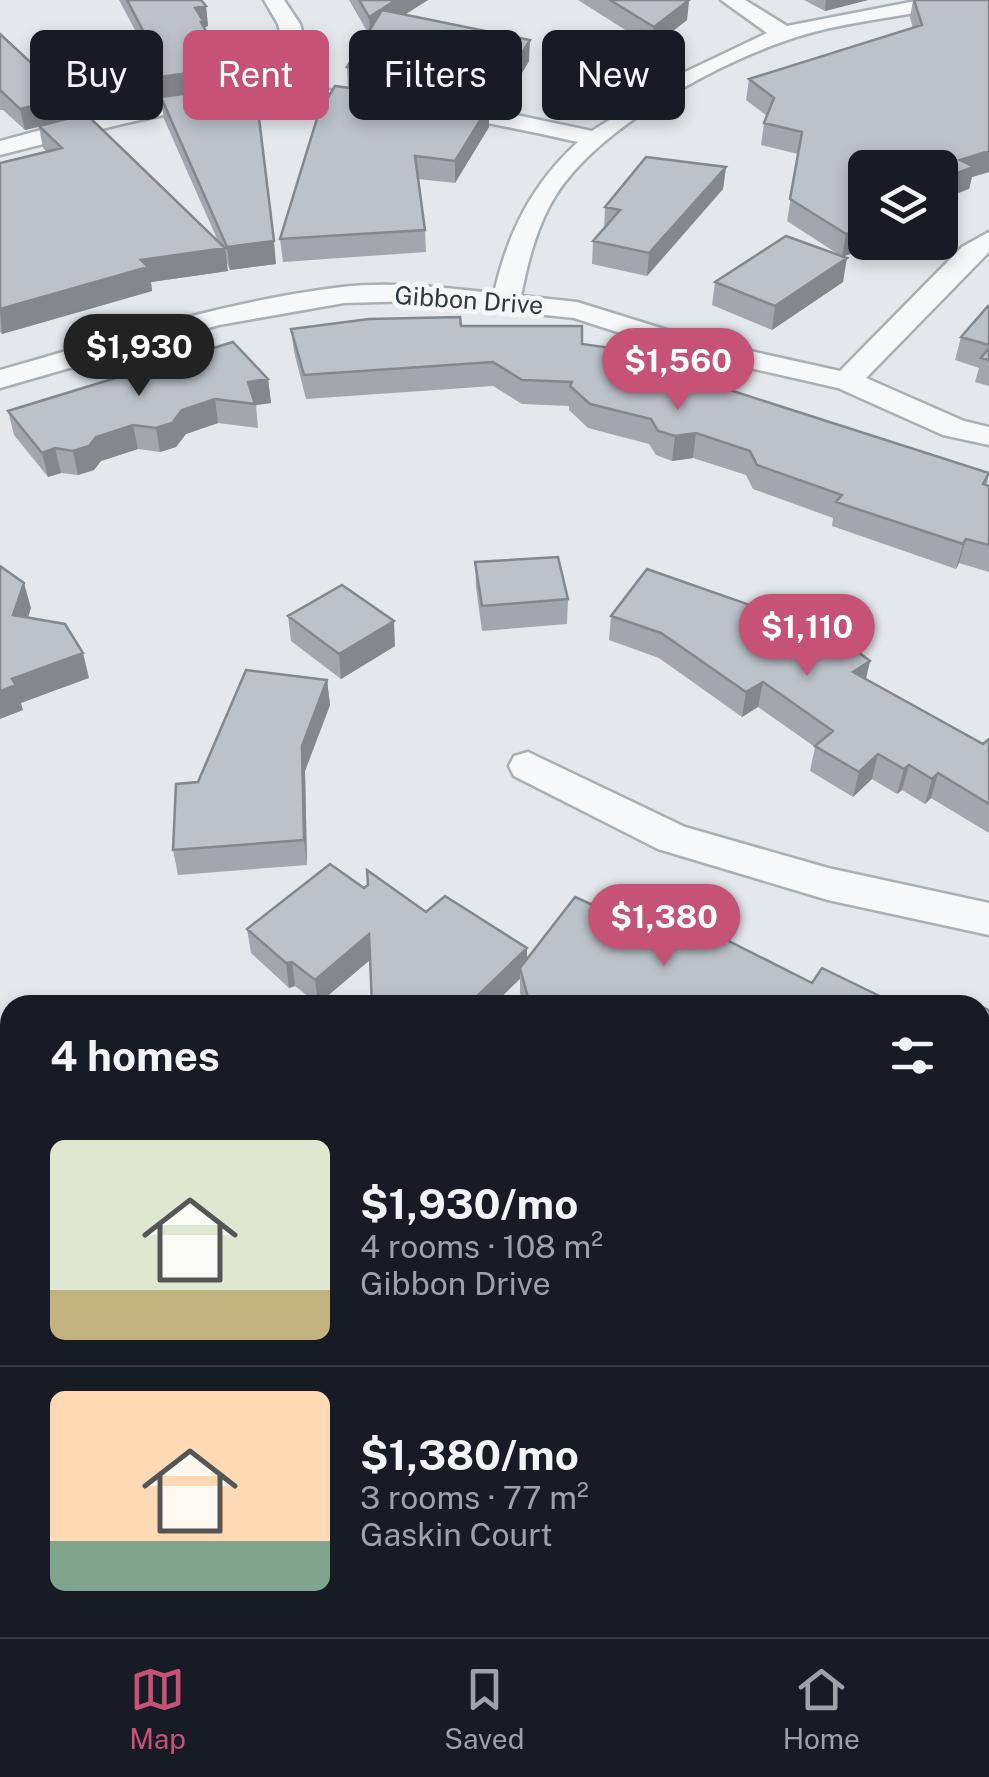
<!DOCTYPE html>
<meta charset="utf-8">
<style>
body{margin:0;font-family:"Public Sans",sans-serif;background:#20242c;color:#f1f3f6;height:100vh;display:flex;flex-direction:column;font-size:38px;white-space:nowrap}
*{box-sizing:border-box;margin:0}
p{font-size:32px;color:#9ea1a6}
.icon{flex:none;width:55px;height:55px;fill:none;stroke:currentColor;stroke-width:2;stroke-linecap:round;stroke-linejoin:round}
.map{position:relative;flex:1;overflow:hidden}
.side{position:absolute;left:0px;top:995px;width:990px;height:642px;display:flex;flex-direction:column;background:#171b24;border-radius:30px 30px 0 0;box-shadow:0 5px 15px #0003}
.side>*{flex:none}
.guide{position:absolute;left:30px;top:30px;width:930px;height:90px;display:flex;gap:20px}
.tools{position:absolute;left:848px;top:150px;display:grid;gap:20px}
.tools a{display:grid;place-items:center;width:110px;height:110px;border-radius:15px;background:#171b24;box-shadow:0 5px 15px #0003;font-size:50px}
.price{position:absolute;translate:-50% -85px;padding:0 22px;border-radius:35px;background:#c75277;color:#fff;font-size:32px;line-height:65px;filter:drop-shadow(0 2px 5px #0008)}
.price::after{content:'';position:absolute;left:50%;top:60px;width:30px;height:22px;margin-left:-15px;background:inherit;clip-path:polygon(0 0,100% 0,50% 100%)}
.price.active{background:#222;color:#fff}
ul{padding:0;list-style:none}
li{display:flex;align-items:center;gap:30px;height:250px;padding:0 50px}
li+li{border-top:2px solid #363941}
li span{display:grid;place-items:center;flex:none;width:280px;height:200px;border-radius:15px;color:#555}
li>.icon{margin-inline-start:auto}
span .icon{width:120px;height:120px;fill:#fffc;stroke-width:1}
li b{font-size:42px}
h2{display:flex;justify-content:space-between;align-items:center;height:120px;padding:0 50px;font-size:42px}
.tag{padding:0 35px;border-radius:15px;background:#171b24;box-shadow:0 5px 15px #0003;font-size:35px;line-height:90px}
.tag.active{background:#c75277;color:#fff}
.tabs{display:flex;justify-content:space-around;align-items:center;height:140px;border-top:2px solid #363941;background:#171b24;font-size:28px;color:#9ea1a6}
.tabs a{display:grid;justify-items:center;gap:5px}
.tabs .active{color:#c75277}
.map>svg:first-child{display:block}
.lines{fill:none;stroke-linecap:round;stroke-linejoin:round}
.street-casing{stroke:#a9b0b5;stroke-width:5}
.street{fill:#f7f8f9;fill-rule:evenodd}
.wall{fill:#a1a7ac}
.shaded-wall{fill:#83888c}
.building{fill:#bbc2c8;stroke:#83888c;stroke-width:2.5}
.labels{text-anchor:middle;stroke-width:10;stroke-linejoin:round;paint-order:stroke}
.far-street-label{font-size:25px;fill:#2d3842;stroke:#f4f6f8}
</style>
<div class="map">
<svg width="989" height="1637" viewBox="0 0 989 1637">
<rect width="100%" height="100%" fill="#e4e8eb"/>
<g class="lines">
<g class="street-casing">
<path id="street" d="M264,0H284L300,24L318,89L459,103L592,131L681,74L767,33L721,0H745L787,26L921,0H963L953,6C906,16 857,20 810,33C730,55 601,124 556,195C537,225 528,261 521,296L577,302L696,339L840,371L962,247L989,232V252L866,378L964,421L989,427V445L943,435L838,388L679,352L574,318L415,301L344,303L219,325L0,388V370C113,338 225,301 342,287C392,281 444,288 494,293C508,232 532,184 578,142C462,116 343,93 223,106C147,114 74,137 0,155V141C97,115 194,89 295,89L278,24Z
M528,752L685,827L828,868L989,903V935L828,900L658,849L514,776L509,766L514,756Z
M0,1085L10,1089V1153L0,1149Z
M10,1162V1223L0,1227V1166Z"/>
</g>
<use href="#street" class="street"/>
</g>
<path class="wall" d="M119,0H201L206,6L208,26L205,27L206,30L228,88L276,264L230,270L226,261L228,271L151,282L152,291L2,334L0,332V163L47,152L43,148L39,127L25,130L3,110H0V34L68,97L72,118L218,241L164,119L161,99L156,100L143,71L140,50L145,49Z
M349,0H428L405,14L529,61L501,108L460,99L361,90L489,106V127L455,183L418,179L425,230L426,252L283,262L280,239L348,88L347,67L368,33Z
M578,0H689L687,20L652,47Z
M804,0H868L825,11Z
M913,0H989V172L972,177L969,189L940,168L842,257L843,282L772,330L712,305L715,282L841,256L787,221L798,154L761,145L764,123L767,116L746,100L749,79L913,28L910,18Z
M726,167L723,189L647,276L592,264L593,241L604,229L605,207Z
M989,306V386L975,382L979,368L955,360L961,337Z
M461,326L582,344L624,365L989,473L987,485L989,486V572L959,563L956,569L832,526L833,518L753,489L746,475L693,458L672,461L656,455L649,444L588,428L569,410V406L522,404L493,386L306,399L294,352L291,329Z
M268,379L271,403L256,405L258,428L218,423L186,434L176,447L160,452L138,449L101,461L94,470L78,475L61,473L48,477L14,435L8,411Z
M475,562L568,599L567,624L482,631L476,587Z
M288,616L395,646L341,679L291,641Z
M611,616L870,661L866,679L983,744L989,739V833L931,798L925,804L902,790L897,794L872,779L853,797L810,771L815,747L758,707L742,717L659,658L609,640Z
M327,680L330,705L305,771L307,865L178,875L173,850L198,782Z
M364,888L426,912L527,959L689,948L898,1005H523L520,993V979L370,960L318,1004L295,986L289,988L251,953L247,929Z
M980,1006L989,1010V1137L981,1153Z
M10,1424V1486L3,1482L0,1477V1438Z
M989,1468V1549L980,1537V1495L987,1490Z
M10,1489V1571L0,1565V1504Z"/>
<path class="shaded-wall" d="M396,0H428L370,37L369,17Z
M689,0L687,20L652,47L654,27Z
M826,0H868L825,11Z
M206,6L208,26L205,27L207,42L195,8Z
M530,40L529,61L501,108V87Z
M226,68L228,89L156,100L152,78Z
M68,97L72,118L25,130L20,109Z
M489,106V127L455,183V161Z
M989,151V172L972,177L969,189L940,200V179L960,160Z
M726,167L723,189L647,276L649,253Z
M865,228V242H885L842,257L846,234Z
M274,241L276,264L230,270L227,247Z
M225,248L228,271L151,282L152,291L2,334L0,309L141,260Z
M847,258L843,282L772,330L775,306Z
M268,379L271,403L256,405L248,382Z
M215,399L218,423L186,434L176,447L160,452L156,428L182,410Z
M133,425L138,449L101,461L94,470L78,475L73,451L96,437Z
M696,433L693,458L672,461L675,436Z
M55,448L61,473L48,477L42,453Z
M966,539L959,563L956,569L963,544Z
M24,583L31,608L21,640L13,615Z
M394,621L395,646L341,679L339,654Z
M83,653L89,678L21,703L23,710L0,719V691L12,679Z
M870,661L864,686L853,672Z
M327,680L330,705L305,771L307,865L304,840L302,746Z
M763,682L758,707L742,717L746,692Z
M878,754L872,779L853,797L859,772Z
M909,765L902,790L897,794L904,769Z
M938,773L931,798L925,804L932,779Z
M369,934L371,959L318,1004L315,980Z
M527,948V972L520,968V979L493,1005H468Z
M292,962L295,986L289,988L286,963Z"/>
<path class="building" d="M127,0H201L206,6L195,8L204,22H201L226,68L152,78L140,50L152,48Z
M359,0H396L369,17Z
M610,0H689L654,27Z
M914,0H989V151L960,160L974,167L940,179V168H865V228L846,234L790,199L802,132L764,123L774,98L749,79L922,25Z
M382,10L530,40L501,87L459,78L347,67Z
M0,34L68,97L20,109L0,90Z
M335,86L489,106L455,161L415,156L425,230L280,239L319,112Z
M236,87L249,110H258L274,241L227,247L161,97Z
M86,114L225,248L141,260L148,267L0,309V163L62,148L39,126Z
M646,157L726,167L649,253L593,241L620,210L605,207Z
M786,236L847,258L775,306L715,282Z
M988,306H989V345L961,337Z
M460,317L461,326H582V344L625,350L619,364L668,371L711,384L989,473L983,484L989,486V545L966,539L963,544L836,502L842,495L757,465L750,451L696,433L675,436L658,431L651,419L590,404L570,386L572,382L522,380L493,362L304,375L291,329L369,319Z
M233,342L268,379L248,382L255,404L215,399L182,410L172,423L156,428L133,425L96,437L89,446L73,451L55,448L42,453L8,411Z
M989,348V360L981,358Z
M558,557L568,599L482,606L475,562Z
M0,566L24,583L13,615L65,624L83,653L12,679L16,685L0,691Z
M647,569L784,617L793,611L842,640L870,661L853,672L983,744L989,739V804L938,773L932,779L909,765L904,769L878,754L859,772L815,746L833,731L763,682L746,692L661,633L611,616Z
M342,585L394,621L339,654L288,616Z
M246,670L327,680L302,746L304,840L173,850L176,784L198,782Z
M330,864L364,888L368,885L367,870L426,912L445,896L527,948L468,1005H372L369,934L315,980L292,962L286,963L247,929Z
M575,897L689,948L703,928L812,983L822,968L898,1005H530L520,968Z
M961,997L979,1005H956Z
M980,1006L989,1010V1129L980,1124Z
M10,1424V1468L0,1463V1438Z
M10,1489V1556L0,1550V1504Z
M989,1489V1511L980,1499V1495Z
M980,1561L989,1566V1637H772L786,1628H980Z"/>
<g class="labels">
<g class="far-street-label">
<text transform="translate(469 300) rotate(4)" y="9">Gibbon Drive</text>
</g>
</g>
</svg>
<div class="tools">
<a><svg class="icon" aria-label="layers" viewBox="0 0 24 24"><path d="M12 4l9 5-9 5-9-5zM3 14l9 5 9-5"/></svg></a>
</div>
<b class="price active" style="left:139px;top:399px">$1,930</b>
<b class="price" style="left:678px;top:413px">$1,560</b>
<b class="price" style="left:807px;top:679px">$1,110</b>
<b class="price" style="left:664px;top:969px">$1,380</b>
<div class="guide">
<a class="tag">Buy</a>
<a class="tag active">Rent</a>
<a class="tag">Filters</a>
<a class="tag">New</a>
</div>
<section class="side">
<h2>4 homes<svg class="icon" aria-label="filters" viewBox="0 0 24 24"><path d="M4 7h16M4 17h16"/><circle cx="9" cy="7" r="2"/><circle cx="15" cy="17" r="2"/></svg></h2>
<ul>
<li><span style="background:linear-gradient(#dfe7d0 75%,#c2b280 0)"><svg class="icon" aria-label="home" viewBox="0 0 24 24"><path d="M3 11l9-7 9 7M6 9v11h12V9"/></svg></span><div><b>$1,930/mo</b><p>4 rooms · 108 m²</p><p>Gibbon Drive</p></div></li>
<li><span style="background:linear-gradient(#ffd9b3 75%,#7fa58c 0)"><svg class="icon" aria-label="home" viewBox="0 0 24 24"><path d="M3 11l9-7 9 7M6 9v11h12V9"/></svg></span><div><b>$1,380/mo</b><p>3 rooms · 77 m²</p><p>Gaskin Court</p></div></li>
</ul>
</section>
</div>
<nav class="tabs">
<a class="active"><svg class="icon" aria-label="map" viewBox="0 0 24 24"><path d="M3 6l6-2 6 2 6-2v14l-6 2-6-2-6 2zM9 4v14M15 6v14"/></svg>Map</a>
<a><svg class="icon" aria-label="saved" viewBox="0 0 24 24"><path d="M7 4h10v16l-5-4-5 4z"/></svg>Saved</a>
<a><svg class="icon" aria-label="home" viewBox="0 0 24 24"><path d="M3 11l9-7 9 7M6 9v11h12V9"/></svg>Home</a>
</nav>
